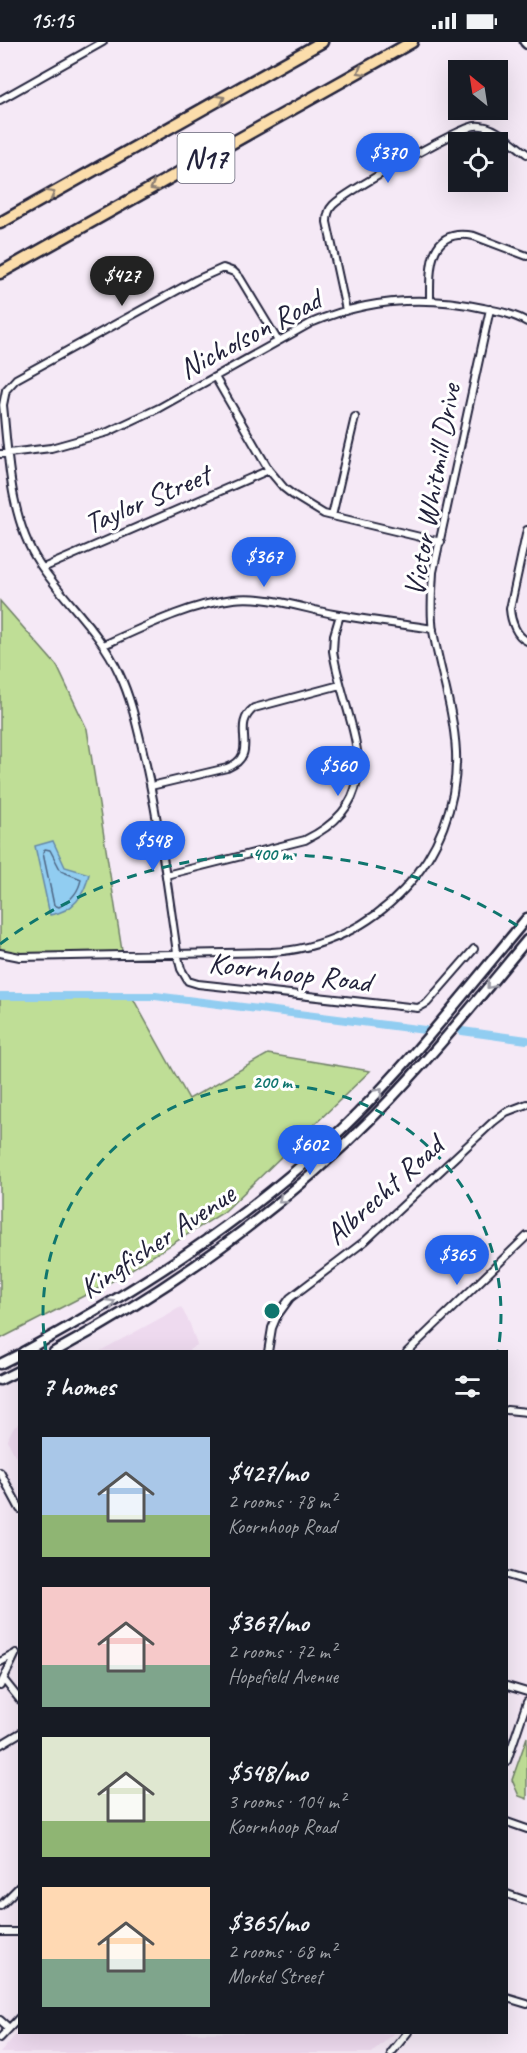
<!DOCTYPE html>
<meta charset="utf-8">
<style>
body{margin:0;font-family:Caveat,sans-serif;background:#242831;color:#f1f3f6;height:100vh;display:flex;flex-direction:column;font-size:22px;white-space:nowrap}
*{box-sizing:border-box;margin:0}
p{font-size:20px;color:#9ea1a6}
.icon{flex:none;width:33px;height:33px;fill:none;stroke:currentColor;stroke-width:2;stroke-linecap:round;stroke-linejoin:round}
.map{position:relative;flex:1;overflow:hidden}
.sheet{position:absolute;left:18px;top:1308px;width:490px;height:684px;display:flex;flex-direction:column;background:#171b24;border-radius:0px;box-shadow:0 6px 24px #0002}
.sheet>*{flex:none}
.needle{width:39px;rotate:330deg}
.buttons{position:absolute;left:448px;top:18px;display:grid;gap:12px}
.buttons a{display:grid;place-items:center;width:60px;height:60px;border-radius:0px;background:#171b24;box-shadow:0 6px 24px #0002;font-size:30px}
.price{position:absolute;translate:-50% -51px;padding:0 14px;border-radius:21px;background:#2563eb;color:#fff;font-size:20px;line-height:39px;filter:drop-shadow(0 2px 3px #0008)}
.price::after{content:'';position:absolute;left:50%;top:36px;width:18px;height:14px;margin-left:-9px;background:inherit;clip-path:polygon(0 0,100% 0,50% 100%)}
.price.current{background:#222;color:#fff}
ul{padding:0;list-style:none}
li{display:flex;align-items:center;gap:18px;height:150px;padding:0 24px}
li span{display:grid;place-items:center;flex:none;width:168px;height:120px;border-radius:0px;color:#555}
li>.icon{margin-inline-start:auto}
span .icon{width:72px;height:72px;fill:#fffc;stroke-width:1}
li b{font-size:26px}
h2{display:flex;justify-content:space-between;align-items:center;height:72px;padding:0 24px;font-size:26px}
.status{display:flex;justify-content:space-between;align-items:center;height:42px;padding:0 30px;background:#171b24;direction:ltr}
.status svg{height:16px;fill:currentColor}
.map>svg:first-child{display:block}
.built{fill:#eedaef}
.green{fill:#bfde96;stroke:#708068;stroke-width:1.5}
.water{fill:#91cdf1;stroke:#6589a8;stroke-width:1.5}
.lines{fill:none;stroke-linecap:round;stroke-linejoin:round}
.shore{stroke:#4e6684;stroke-width:1.5}
.canal{stroke:#91cdf1;stroke-width:8}
.street-casing{stroke:#22223b;stroke-width:10}
.secondary-casing{stroke:#22223b;stroke-width:13}
.highway-casing{stroke:#22223b;stroke-width:15}
.street{stroke:#fff;stroke-width:6}
.secondary{stroke:#fff;stroke-width:8}
.highway{stroke:#fbddab;stroke-width:10}
.oneway{stroke:#8e8073}
.oneway2{stroke:#9c9ca7}
.ring{fill:none;stroke:#0f766e;stroke-width:3;stroke-dasharray:10 8}
.labels{text-anchor:middle;stroke-width:6;stroke-linejoin:round;paint-order:stroke}
.shield{fill:#fff;stroke:#646476;stroke-width:1.5}
.shield-label{font-size:28px;font-weight:bold;fill:#22223b}
.street-label{font-size:30px;fill:#22223b;stroke:#fff}
.centre{fill:#0f766e;stroke:#fff;stroke-width:3}
.ring-label{font-size:18px;text-anchor:middle;font-weight:bold;fill:#0f766e;stroke:#fff;stroke-width:6;stroke-linejoin:round;paint-order:stroke}
</style>
<div class="status"><b>15:15</b><svg viewBox="0 0 49 12"><path d="M0 12V9h3v3zM5 12V6h3v6zM10 12V3h3v9zM15 12V0h3v12zM26 1h20v11H26zM47 4h2v5h-2z"/></svg></div>
<div class="map">
<svg width="527" height="2011" viewBox="0 0 527 2011">
<rect width="100%" height="100%" fill="#f5e9f6"/>
<filter id="ink" filterUnits="userSpaceOnUse"><feTurbulence type="fractalNoise" baseFrequency=".0167" numOctaves="2"/><feDisplacementMap in="SourceGraphic" scale="12" xChannelSelector="R" yChannelSelector="G"/><feConvolveMatrix kernelMatrix="1 2 1 2 8 2 1 2 1" color-interpolation-filters="sRGB"/></filter>
<g filter="url(#ink)">
<path class="built" d="M181,1265L190,1282L197,1303L189,1308L190,1309H100Z
M19,1382V1421L7,1398L13,1386Z
M19,1989L20,1990L394,1991L372,2011H0Z"/>
<path class="green" d="M0,559L57,624L87,687L123,915L16,918L0,911Z
M0,952L131,953L189,1057L268,1012L370,1029L224,1170L109,1241L0,1297Z
M527,1695V1757L519,1754L512,1738Z"/>
<path class="water" d="M53,799L65,825L89,832C84,854 74,869 50,873L35,804Z"/>
<g class="lines">
<path class="shore" d="M45,807L50,808L61,829L81,837C79,850 70,859 59,865L54,863L43,811Z"/>
<path class="canal" d="M0,954H155L425,988
M462,989L527,998"/>
<g class="street-casing">
<path id="street" d="M0,58L103,0
M430,258C430,226 428,185 474,194L527,214
M346,268L327,180C327,173 328,168 333,163C346,150 459,86 475,84C494,82 513,102 527,112
M278,299L240,236L234,230L223,226L196,238L16,337L6,348L3,363C8,413 10,478 39,521C64,559 100,589 119,631C132,658 138,689 145,718C159,782 168,846 177,911L181,927L188,939L198,942L418,966L427,961L474,907
M215,335L269,428L284,446L293,453L324,472L441,500
M0,412L51,406L108,390L159,366L311,281C367,257 424,253 483,266C498,269 514,272 527,280
M332,474L355,375
M527,488L510,567C511,579 516,594 527,599
M43,526L269,428
M104,603C146,584 187,563 233,557C266,553 302,566 333,572C366,578 400,582 433,587
M151,744L227,726C262,712 229,685 254,666L340,643
M166,833L305,798C397,753 344,682 333,609L334,593L340,573
M0,911L20,915L271,910C375,905 460,815 456,710C454,669 440,629 433,589C430,570 432,550 433,530L490,267
M268,1310L272,1286L277,1274L290,1256L365,1199L493,1080L506,1070L527,1062
M407,1310L527,1194
M507,1368L527,1370
M0,1430L20,1467
M507,1533L527,1539
M0,1620L15,1612
M4,1638L20,1658
M0,1644L16,1611
M507,1644L527,1650
M0,1703L20,1691
M507,1719L527,1660
M507,1780L527,1787
M507,1852L527,1859
M0,1864L20,1844
M0,1890H20
M507,1956L527,1962
M0,1978L9,1986
M0,1996L20,1975
M391,2011L408,1990"/>
</g>
<g class="secondary-casing">
<path id="secondary" d="M525,0L527,2
M23,1310C137,1248 233,1187 328,1100C402,1032 463,952 527,876
M54,1310C172,1246 281,1168 375,1073C429,1018 478,957 527,898
M0,1322L20,1312
M0,1338L20,1328"/>
</g>
<g class="highway-casing">
<path id="highway" d="M0,181L322,0
M0,231L412,0"/>
</g>
<use href="#street" class="street"/>
<use href="#secondary" class="secondary"/>
<use href="#highway" class="highway"/>
</g>
<defs><path id="oneway-chevron" d="M-2-3.5L2.5 0L-2 3.5" fill="none" stroke-width="1.6" stroke-linecap="round" stroke-linejoin="round" transform="scale(1.5)"/></defs>
<g class="oneway">
<use href="#oneway-chevron" transform="translate(361 29) rotate(151)"/>
<use href="#oneway-chevron" transform="translate(221 57) rotate(-29)"/>
<use href="#oneway-chevron" transform="translate(154 145) rotate(151)"/>
<use href="#oneway-chevron" transform="translate(51 152) rotate(-29)"/>
</g>
<g class="oneway2">
<use href="#oneway-chevron" transform="translate(490 943) rotate(130)"/>
<use href="#oneway-chevron" transform="translate(379 1050) rotate(-46)"/>
<use href="#oneway-chevron" transform="translate(282 1158) rotate(141)"/>
<use href="#oneway-chevron" transform="translate(111 1261) rotate(-31)"/>
</g>
</g>
<g class="ring">
<path d="M46 1309A229 229 0 1 1 498 1309"/>
<path d="M0 902A457 457 0 0 1 524 888"/>
</g>
<g class="labels">
<rect class="shield" x="177.5" y="91" width="57" height="50" rx="4.5"/>
<g class="shield-label">
<text x="206" y="126">N17</text>
</g>
<g class="street-label">
<text transform="translate(250 292) rotate(-28)" y="10">Nicholson Road</text>
<text transform="translate(432 448) rotate(-80)" y="10">Victor Whitmill Drive</text>
<text transform="translate(147 457) rotate(-23)" y="10">Taylor Street</text>
<text transform="translate(290 930) rotate(7)" y="10">Koornhoop Road</text>
<text transform="translate(384 1148) rotate(-42)" y="10">Albrecht Road</text>
<text transform="translate(157 1199) rotate(-34)" y="10">Kingfisher Avenue</text>
</g>
</g>
<circle cx="272" cy="1269" r="9" class="centre"/>
<g class="ring-label">
<text x="272" y="818">400 m</text>
<text x="272" y="1046">200 m</text>
</g>
</svg>
<div class="buttons">
<a><svg class="needle" viewBox="-14 -14 28 28"><path d="M0-13l5 13h-10z" fill="#e53935"/><path d="M0 13l5-13h-10z" fill="#9ea1a6"/></svg></a>
<a><svg class="icon" aria-label="locate" viewBox="0 0 24 24"><circle cx="12" cy="12" r="6"/><path d="M12 2v4M12 18v4M2 12h4M18 12h4"/></svg></a>
</div>
<b class="price" style="left:388px;top:142px">$370</b>
<b class="price current" style="left:122px;top:265px">$427</b>
<b class="price" style="left:264px;top:546px">$367</b>
<b class="price" style="left:338px;top:755px">$560</b>
<b class="price" style="left:153px;top:830px">$548</b>
<b class="price" style="left:310px;top:1134px">$602</b>
<b class="price" style="left:457px;top:1244px">$365</b>
<section class="sheet">
<h2>7 homes<svg class="icon" aria-label="filters" viewBox="0 0 24 24"><path d="M4 7h16M4 17h16"/><circle cx="9" cy="7" r="2"/><circle cx="15" cy="17" r="2"/></svg></h2>
<ul>
<li><span style="background:linear-gradient(#a9c7e8 65%,#8fb573 0)"><svg class="icon" aria-label="home" viewBox="0 0 24 24"><path d="M3 11l9-7 9 7M6 9v11h12V9"/></svg></span><div><b>$427/mo</b><p>2 rooms · 78 m²</p><p>Koornhoop Road</p></div></li>
<li><span style="background:linear-gradient(#f6c9c9 65%,#7fa58c 0)"><svg class="icon" aria-label="home" viewBox="0 0 24 24"><path d="M3 11l9-7 9 7M6 9v11h12V9"/></svg></span><div><b>$367/mo</b><p>2 rooms · 72 m²</p><p>Hopefield Avenue</p></div></li>
<li><span style="background:linear-gradient(#dfe7d0 70%,#8fb573 0)"><svg class="icon" aria-label="home" viewBox="0 0 24 24"><path d="M3 11l9-7 9 7M6 9v11h12V9"/></svg></span><div><b>$548/mo</b><p>3 rooms · 104 m²</p><p>Koornhoop Road</p></div></li>
<li><span style="background:linear-gradient(#ffd9b3 60%,#7fa58c 0)"><svg class="icon" aria-label="home" viewBox="0 0 24 24"><path d="M3 11l9-7 9 7M6 9v11h12V9"/></svg></span><div><b>$365/mo</b><p>2 rooms · 68 m²</p><p>Morkel Street</p></div></li>
</ul>
</section>
</div>
